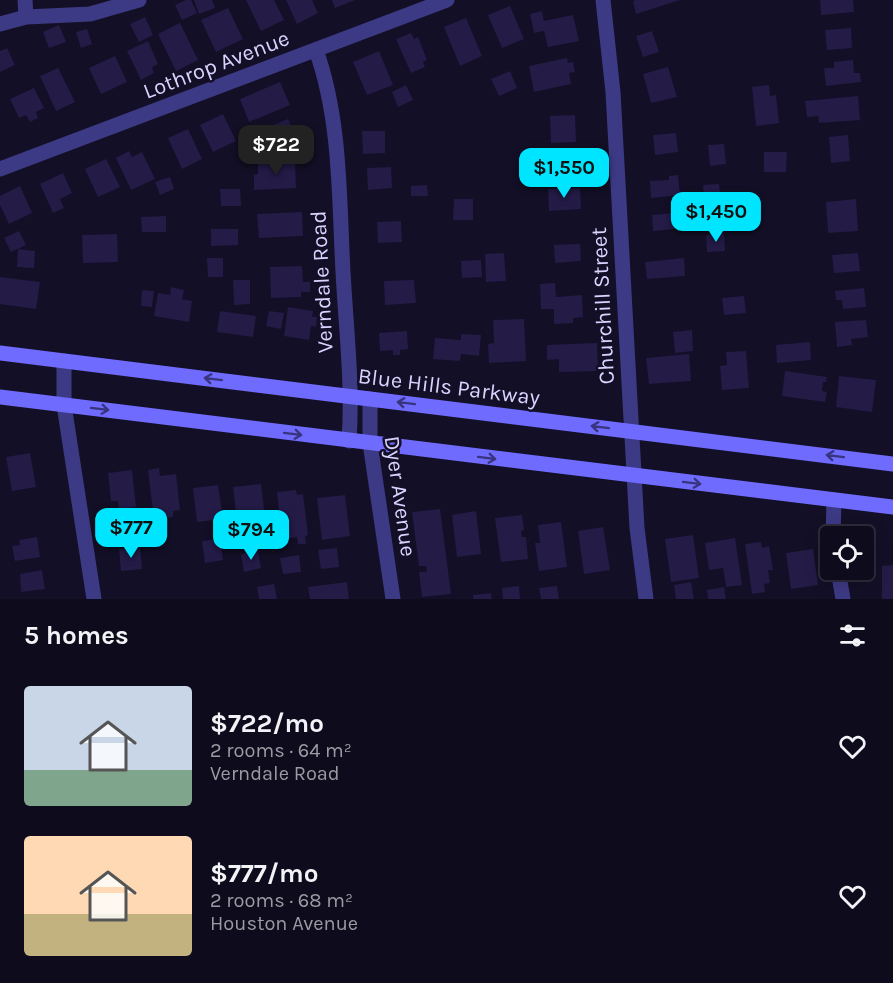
<!DOCTYPE html>
<meta charset="utf-8">
<style>
body{margin:0;font-family:Karla,sans-serif;background:#171425;color:#f1f3f6;height:100vh;display:flex;flex-direction:column;font-size:22px;white-space:nowrap}
*{box-sizing:border-box;margin:0}
p{font-size:20px;color:#9b9ba3}
.icon{flex:none;width:33px;height:33px;fill:none;stroke:currentColor;stroke-width:2;stroke-linecap:round;stroke-linejoin:round}
.map{position:relative;height:599px;overflow:hidden}
.sheet{display:flex;flex-direction:column;background:#0e0b1c;flex:1}
.sheet>*{flex:none}
.buttons{position:absolute;left:820px;top:526px;display:grid;gap:12px}
.buttons a{display:grid;place-items:center;width:54px;height:54px;border-radius:6px;background:#0e0b1c;box-shadow:0 3px 15px #0003,0 0 0 2px #2e2b3b;font-size:30px}
.price{position:absolute;translate:-50% -51px;padding:0 14px;border-radius:12px;background:#00e5ff;color:#111;font-size:20px;line-height:39px;filter:drop-shadow(0 2px 3px #0008)}
.price::after{content:'';position:absolute;left:50%;top:36px;width:18px;height:14px;margin-left:-9px;background:inherit;clip-path:polygon(0 0,100% 0,50% 100%)}
.price.active{background:#222;color:#fff}
ul{padding:0;list-style:none}
li{display:flex;align-items:center;gap:18px;height:150px;padding:0 24px}
li span{display:grid;place-items:center;flex:none;width:168px;height:120px;border-radius:6px;color:#555}
li>.icon{margin-inline-start:auto}
span .icon{width:72px;height:72px;fill:#fffc;stroke-width:1}
li b{font-size:26px}
h2{display:flex;justify-content:space-between;align-items:center;height:72px;padding:0 24px;font-size:26px}
.map>svg:first-child{display:block}
.building{fill:#241b47}
.lines{fill:none;stroke-linecap:round;stroke-linejoin:round}
.street{stroke:#3d3a85;stroke-width:15}
.secondary{stroke:#6f6bff;stroke-width:15}
.oneway{stroke:#38347d}
.labels{text-anchor:middle;stroke-width:5;stroke-linejoin:round;paint-order:stroke}
.street-label{font-size:22px;fill:#d9d4ff;stroke:#130f26}
</style>
<div class="map">
<svg width="893" height="599" viewBox="0 0 893 599">
<rect width="100%" height="100%" fill="#130f26"/>
<path class="building" d="M186,0H191L197,13L182,20L175,5Z
M194,0H212L215,8L199,14Z
M246,0H274L284,20L261,31Z
M286,0H312L318,13L297,24Z
M332,0H355L335,8Z
M680,0L636,14L633,1L636,0Z
M820,0H853L854,12L821,15Z
M510,6L524,39L502,48L488,15Z
M228,8L243,39L216,52L201,20Z
M542,11L544,21L573,15L579,41L548,47L544,31L534,33L530,14Z
M145,17L153,35L139,42L130,24Z
M466,18L482,56L460,66L444,27Z
M180,23L198,60L176,71L158,34Z
M59,25L66,42L49,48L43,32Z
M851,28L852,48L827,50L825,30Z
M87,29L92,44L81,48L76,32Z
M652,31L659,52L643,57L636,36Z
M411,33L414,39L418,37L427,60L423,62L425,67L411,73L396,39Z
M148,41L158,64L152,67L154,73L141,80L127,51Z
M7,48L15,65L0,72V51Z
M379,51L393,85L367,95L353,62Z
M115,56L127,82L101,94L89,68Z
M567,58L568,63L573,62L575,72L569,73L571,84L534,92L529,66Z
M853,60L854,73H860L861,82L826,86L824,68H834V62Z
M668,67L677,97L651,103L643,74Z
M58,68L75,102L56,111L40,76Z
M510,71L517,88L499,96L491,79Z
M280,82L290,105L249,122L240,99Z
M406,85L413,100L398,107L392,92Z
M769,85L770,96L776,95L779,123L756,126L752,87Z
M34,88L44,108L36,112L38,118L30,122L26,115L19,118L10,99Z
M858,96L860,120L819,123L818,116L807,117L805,101Z
M223,114L236,141L213,152L200,125Z
M575,115L576,142L551,143L550,116Z
M288,119L296,137L271,148L263,129Z
M188,129L202,159L182,169L168,138Z
M362,131H385V153L363,154Z
M676,133L678,152L655,155L653,135Z
M848,135L850,161L831,163L829,137Z
M724,144L726,164L710,166L708,145Z
M129,151L132,157L142,152L155,179L131,190L116,158Z
M764,152H787L786,172H764Z
M577,155L578,174L544,176L543,165H550L549,156Z
M106,159L120,187L98,197L85,169Z
M295,161L296,188L254,190V175L258,174V163Z
M391,167L392,188L368,190L367,168Z
M63,173L72,193L60,199L64,208L53,213L40,184Z
M678,175L680,195L651,198L650,181L669,180V176Z
M170,177L174,189L160,195L155,182Z
M719,184L720,194L704,195L703,185Z
M427,185L428,196H411V186Z
M20,186L32,213L9,224L0,205V196Z
M580,188L581,209L549,211L548,189Z
M220,189H240L241,206H221Z
M454,199H473V220H453Z
M856,199L858,231L828,233L826,202Z
M695,211L696,222L683,224L684,228L653,231L652,215Z
M302,212L303,236L259,238L257,214Z
M166,216V232H142L141,217Z
M401,221L402,242L378,243L377,222Z
M211,229H238V245L211,246Z
M19,231L26,245L11,252L4,238Z
M117,234L118,262L83,263L82,235Z
M724,234L725,251L707,252L706,235Z
M580,244L581,261L555,263L554,245Z
M18,249L35,251L34,268L17,267Z
M504,253L506,281L486,282L485,254Z
M858,253L860,271L834,273L832,255Z
M207,258H223V277H208Z
M684,258L685,276L647,279L645,262Z
M481,260L482,277L462,278L461,261Z
M302,266L303,282H310V292H301V297L271,298L270,267Z
M0,277L40,282L36,309L0,304Z
M233,280H250V304L234,305Z
M414,280L416,303L385,305L384,281Z
M555,283L556,297L582,295L583,317L573,318V323L554,324V309H541L540,284Z
M171,287L184,290L182,299L192,301L189,322L154,316L158,293L170,295Z
M864,288L866,307L843,309L842,300H836L835,291Z
M142,290L154,291L152,307L141,306Z
M744,296L746,313L724,315L722,298Z
M288,307L313,311L312,317H317L316,327L311,326L309,340L284,336Z
M220,311L256,316L253,337L217,332Z
M269,311L284,313L281,329L266,326Z
M524,319L526,361L489,363L488,344L494,343L493,320Z
M866,320L868,337L851,339L852,345L837,347L835,322Z
M692,330L693,351L675,353L673,332Z
M407,331L408,349L400,350V355H393V350L380,351L379,333Z
M461,334L481,335L479,356L461,354L460,361L433,359L435,338L461,340Z
M810,342L811,360L777,363L776,345Z
M597,343L598,371L559,372V359L547,360V345Z
M746,351L749,388L722,390L720,366L727,365L726,352Z
M689,354L691,381L649,384L646,358Z
M785,371L827,377L826,382H823L822,391L827,392L825,402L782,396Z
M839,376L876,380L872,412L836,407Z
M30,453L36,487L12,491L6,457Z
M159,468L160,476L176,474L180,510L173,511V517L154,520L148,470Z
M132,470L136,507L119,509L118,501H111L108,473Z
M261,484L267,534L254,536L253,527L238,528L233,487Z
M218,485L223,519L197,522L193,488Z
M296,490L297,495L303,494L308,535L305,536L306,544H298L297,537L282,539L277,492Z
M345,495L350,536L322,540L317,498Z
M440,509L451,594L422,597L419,572H427L426,566H419L412,512Z
M476,511L481,554L457,557L452,515Z
M522,515L524,530L521,531L522,537H526L528,559L501,562L495,518Z
M161,522L164,538L149,541L146,524Z
M561,522L567,567L539,571L535,543H540L538,525Z
M603,527L610,570L584,574L578,531Z
M693,535L699,578L671,582L665,539Z
M37,537L40,557L15,561L12,546L20,545L19,540Z
M735,538L742,585L726,587L723,568L709,570L705,543Z
M220,539L223,560L205,563L202,541Z
M761,542L762,548L769,546L773,570H768L770,583L764,584L765,592L752,594L745,544Z
M140,546L142,569L121,571L119,549Z
M337,548L339,567L321,569L318,550Z
M813,549L818,585L791,589L786,553Z
M258,551L261,568L244,572L241,554Z
M299,555L301,572L283,574L280,558Z
M893,565V599H882V566Z
M42,570L45,589L21,592L20,574Z
M347,582L349,599H310L308,587Z
M691,582L694,599H676L674,585Z
M274,584L277,599H259L257,587Z
M519,586L520,599H503L502,588Z
M557,586L559,599H541L539,588Z
M724,587L726,599H708L707,590Z
M491,593L492,599H473V595Z"/>
<g class="lines">
<path class="street" d="M25,0L26,17
M603,0L613,92L637,528L646,599
M0,24L26,17L90,14L139,0
M316,50C341,120 339,198 343,272C346,328 353,385 349,441
M0,169L447,0
M64,361V405L94,599
M370,399V443L393,599
M833,537L834,500
M838,570L843,599"/>
<path class="secondary" d="M0,353L893,464
M0,397L893,507"/>
</g>
<defs><path id="oneway-shaft" d="M-6 0H5M1.5-3L5.5 0L1.5 3" fill="none" stroke-width="1.6" stroke-linecap="round" stroke-linejoin="round" transform="scale(1.5)"/></defs>
<g class="oneway">
<use href="#oneway-shaft" transform="translate(213 379) rotate(-173)"/>
<use href="#oneway-shaft" transform="translate(406 403) rotate(-173)"/>
<use href="#oneway-shaft" transform="translate(100 409) rotate(7)"/>
<use href="#oneway-shaft" transform="translate(600 427) rotate(-173)"/>
<use href="#oneway-shaft" transform="translate(293 434) rotate(7)"/>
<use href="#oneway-shaft" transform="translate(835 456) rotate(-173)"/>
<use href="#oneway-shaft" transform="translate(487 458) rotate(7)"/>
<use href="#oneway-shaft" transform="translate(692 483) rotate(7)"/>
</g>
<g class="labels">
<g class="street-label">
<text transform="translate(216 64) rotate(-21)" y="8">Lothrop Avenue</text>
<text transform="translate(321 282) rotate(-93)" y="8">Verndale Road</text>
<text transform="translate(602 306) rotate(-93)" y="8">Churchill Street</text>
<text transform="translate(449 386) rotate(7)" y="8">Blue Hills Parkway</text>
<text transform="translate(401 496) rotate(82)" y="8">Dyer Avenue</text>
</g>
</g>
</svg>
<div class="buttons">
<a><svg class="icon" aria-label="locate" viewBox="0 0 24 24"><circle cx="12" cy="12" r="6"/><path d="M12 2v4M12 18v4M2 12h4M18 12h4"/></svg></a>
</div>
<b class="price active" style="left:276px;top:176px">$722</b>
<b class="price" style="left:564px;top:199px">$1,550</b>
<b class="price" style="left:716px;top:243px">$1,450</b>
<b class="price" style="left:131px;top:559px">$777</b>
<b class="price" style="left:251px;top:561px">$794</b>
</div>
<section class="sheet">
<h2>5 homes<svg class="icon" aria-label="filters" viewBox="0 0 24 24"><path d="M4 7h16M4 17h16"/><circle cx="9" cy="7" r="2"/><circle cx="15" cy="17" r="2"/></svg></h2>
<ul>
<li><span style="background:linear-gradient(#c9d6e8 70%,#7fa58c 0)"><svg class="icon" aria-label="home" viewBox="0 0 24 24"><path d="M3 11l9-7 9 7M6 9v11h12V9"/></svg></span><div><b>$722/mo</b><p>2 rooms · 64 m²</p><p>Verndale Road</p></div><svg class="icon" aria-label="heart" viewBox="0 0 24 24"><path d="M12 20l-8-8c-3-5 5-10 8-4 3-6 11-1 8 4z"/></svg></li>
<li><span style="background:linear-gradient(#ffd9b3 65%,#c2b280 0)"><svg class="icon" aria-label="home" viewBox="0 0 24 24"><path d="M3 11l9-7 9 7M6 9v11h12V9"/></svg></span><div><b>$777/mo</b><p>2 rooms · 68 m²</p><p>Houston Avenue</p></div><svg class="icon" aria-label="heart" viewBox="0 0 24 24"><path d="M12 20l-8-8c-3-5 5-10 8-4 3-6 11-1 8 4z"/></svg></li>
</ul>
</section>
